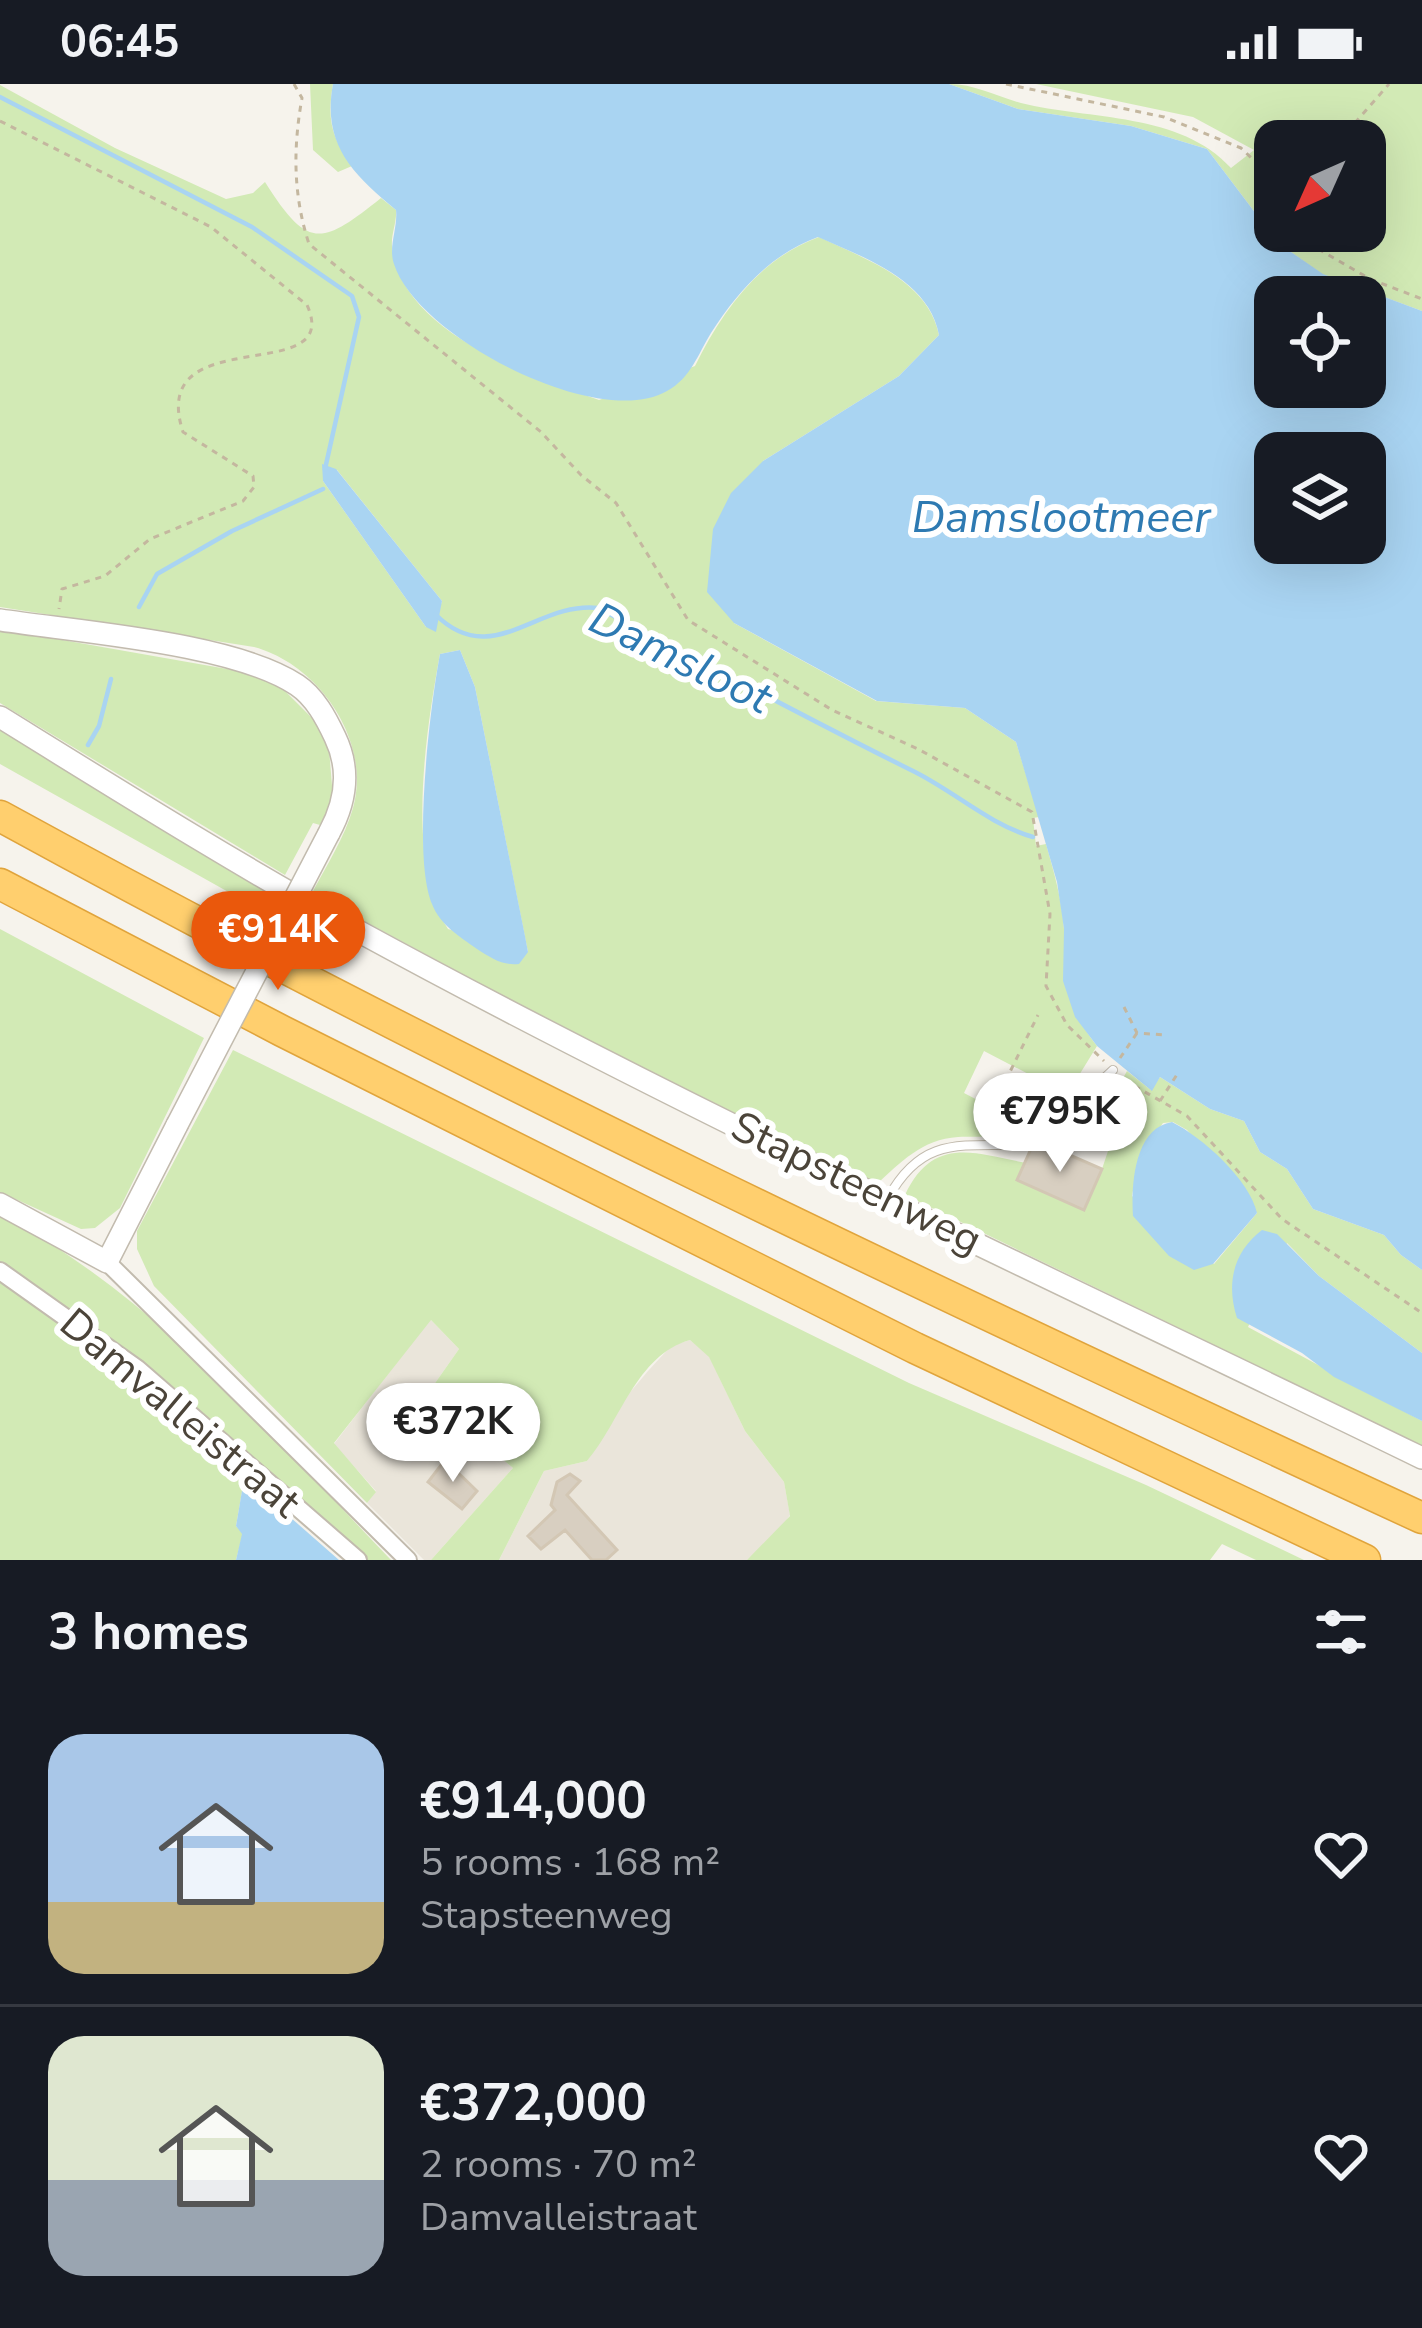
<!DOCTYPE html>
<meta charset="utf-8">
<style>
body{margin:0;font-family:"Nunito Sans",sans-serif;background:#20242c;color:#f1f3f6;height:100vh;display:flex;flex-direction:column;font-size:45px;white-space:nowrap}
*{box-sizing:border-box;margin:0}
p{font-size:39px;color:#9ea1a6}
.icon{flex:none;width:66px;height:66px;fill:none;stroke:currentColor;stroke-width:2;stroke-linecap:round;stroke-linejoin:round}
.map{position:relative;height:1476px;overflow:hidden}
.side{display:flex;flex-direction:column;background:#171b24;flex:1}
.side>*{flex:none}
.needle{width:78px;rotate:225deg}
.controls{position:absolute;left:1254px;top:36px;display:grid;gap:24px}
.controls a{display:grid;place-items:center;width:132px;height:132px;border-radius:24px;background:#171b24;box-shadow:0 12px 48px #0002;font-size:60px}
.price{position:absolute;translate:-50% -102px;padding:0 27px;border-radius:42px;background:#fff;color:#222;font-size:39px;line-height:78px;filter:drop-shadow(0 3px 6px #0008)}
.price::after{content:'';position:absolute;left:50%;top:72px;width:36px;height:27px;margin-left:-18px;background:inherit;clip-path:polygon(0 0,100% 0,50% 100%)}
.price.active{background:#ea580c;color:#fff}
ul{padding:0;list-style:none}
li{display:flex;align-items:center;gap:36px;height:300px;padding:0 48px}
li+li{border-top:3px solid #363941}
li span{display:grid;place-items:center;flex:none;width:336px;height:240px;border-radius:36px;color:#555}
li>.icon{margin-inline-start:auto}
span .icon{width:144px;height:144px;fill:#fffc;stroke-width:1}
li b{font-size:51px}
h2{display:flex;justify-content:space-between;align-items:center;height:144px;padding:0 48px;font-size:51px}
.status{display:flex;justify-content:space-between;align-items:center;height:84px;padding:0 60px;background:#171b24;direction:ltr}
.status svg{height:33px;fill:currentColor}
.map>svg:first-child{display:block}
.residential{fill:#eae5da}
.green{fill:#d2eab5;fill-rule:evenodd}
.water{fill:#a9d4f2;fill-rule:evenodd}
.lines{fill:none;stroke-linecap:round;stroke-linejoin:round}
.stream{stroke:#a9d4f2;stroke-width:4.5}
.building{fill:#d8cfc1;stroke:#d3c7b4;stroke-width:3}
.service-casing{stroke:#c2bbae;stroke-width:10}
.minor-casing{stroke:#c2bbae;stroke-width:20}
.tertiary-casing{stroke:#c2bbae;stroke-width:24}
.motorway-casing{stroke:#e0a43c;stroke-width:33}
.path{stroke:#c4b79f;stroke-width:3;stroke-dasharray:6 6;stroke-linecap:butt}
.service{stroke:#fff;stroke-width:8}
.minor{stroke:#fff;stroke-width:16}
.tertiary{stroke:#fff;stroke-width:21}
.motorway{stroke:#ffcf6e;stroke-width:30}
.tertiary-bridge-casing{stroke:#c2bbae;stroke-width:24;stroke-linecap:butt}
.tertiary-bridge{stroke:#fff;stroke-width:21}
.labels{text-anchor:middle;stroke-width:12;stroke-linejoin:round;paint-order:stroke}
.street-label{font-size:42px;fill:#4b4439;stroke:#fff}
.water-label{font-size:45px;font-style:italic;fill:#2e7ab2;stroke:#fff}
</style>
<div class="status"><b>06:45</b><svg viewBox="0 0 49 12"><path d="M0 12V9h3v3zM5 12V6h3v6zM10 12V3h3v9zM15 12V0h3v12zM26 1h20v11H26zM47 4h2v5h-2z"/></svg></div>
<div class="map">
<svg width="1422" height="1476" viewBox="0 0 1422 1476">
<rect width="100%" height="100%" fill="#f6f3ec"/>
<path class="residential" d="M430,1235L459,1265L426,1312L513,1384L431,1476H424L367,1419L376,1407L334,1360Z
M690,1256L709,1272L745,1347L784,1398L790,1431L777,1450L747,1476H499L544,1387L587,1377L621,1319L648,1287L671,1262Z"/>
<path class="green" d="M310,0H333C327,36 331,52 352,82L338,88L313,66Z
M949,0C975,0 995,12 1021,19C1090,36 1180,28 1231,84L1254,66L1193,33L1036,0H1422V227L1322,190L1278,159L1207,65L1131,42L1018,25ZM1275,57H1365V147H1275Z
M0,1L115,64L226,115L253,109L265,98C308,166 321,162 381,114L396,126C397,138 391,150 392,162C401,250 531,291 599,316L695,282C722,227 760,174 819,153C865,175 928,196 939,251L899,292L763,377L734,539L876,617L965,624L1016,658L1039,733L1033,734L1036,762L1046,760C1054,788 1062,816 1064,845C1067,899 1062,917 1097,962L1073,1001L1061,1007L984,967L964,1009L1016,1036L1014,1045C995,1055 978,1052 958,1053C922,1055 900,1079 877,1100L544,934L312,809C326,782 345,753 353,724C372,656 318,580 254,563L0,523ZM337,386L442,517L437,533L426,543L323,397ZM460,566L475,603L528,868L448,845C405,779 426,646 440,570Z
M0,545L250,589L284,606L314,636L329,665L333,714L320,741L313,739L285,791L0,619Z
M0,643L277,810L266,829L0,680Z
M0,845L204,954L120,1124L95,1144L81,1145L0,1108Z
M233,966L909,1299L1146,1401L1304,1476H1256L1222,1460L1210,1476H747L790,1432L784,1398L745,1347L709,1273L690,1256C636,1271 620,1339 587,1377L544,1387L499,1476H431L513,1384L426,1312L459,1265L431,1236L334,1359L376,1408L367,1419L154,1202L137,1165V1147Z
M1127,987L1151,1006L1160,993L1210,1025L1244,1037L1260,1068L1287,1085L1313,1125L1384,1151L1401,1171L1422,1186V1269L1319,1192L1287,1159L1248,1243L1422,1337V1362L905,1111C933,1051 975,1069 1026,1079C1050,1084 1077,1083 1102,1085L1118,1037L1103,1030ZM1173,1038L1187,1046L1257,1129L1214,1180L1132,1112L1139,1073L1163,1039Z
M0,1131C156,1211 271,1352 391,1476H365L0,1181Z
M0,1193C87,1257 184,1318 253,1403L243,1402L236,1442L243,1449L236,1476H0Z"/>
<path class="water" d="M333,0H949L1018,25L1131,42L1207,65L1278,159L1323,190L1422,227V1186L1401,1171L1384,1151L1313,1125L1287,1085L1260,1068L1244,1037L1210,1025L1160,993L1152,1007L1097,962L1075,933L1063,897L1064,845L1057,798L1016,658L965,624L877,617L734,539L707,508L713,445L731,409L763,377L899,292L939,251C929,196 865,174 818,153C771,170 738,207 711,249C698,270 691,294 667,307C598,347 417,253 394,180C388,163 398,144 396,126C351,89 322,59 333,0ZM1275,213H1365V303H1275ZM1275,369H1365V459H1275Z
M322,380L336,385L442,517L436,548L426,543L323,397Z
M460,566L475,603L525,852L528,868L519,880C503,882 491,874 477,865C459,852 440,841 432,820C412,772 430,623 440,570Z
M1172,1038C1202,1053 1250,1096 1257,1129L1213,1180L1194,1186L1169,1172L1133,1132C1131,1102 1134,1044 1172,1038Z
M1262,1146L1277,1150L1319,1192L1422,1269V1337L1334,1293L1302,1269L1237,1234C1226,1200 1233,1168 1262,1146Z
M243,1401L258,1405L339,1476H236L242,1450L236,1442Z"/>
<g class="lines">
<path class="stream" d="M0,13L252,143L352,212L359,233L325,385
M139,523L157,490L232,447L323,405
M435,530C492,587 536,517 598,524C703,578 806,634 911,686C953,706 988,740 1033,753
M88,661L99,642L111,595"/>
</g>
<path class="building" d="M1035,1056L1102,1085L1084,1126L1017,1096Z
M401,1314L413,1323L403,1335L423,1352L405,1374L376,1345Z
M445,1376L477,1407L462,1425L428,1398Z
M570,1390L580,1397L567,1411L617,1466L606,1476H592L565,1446L541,1465L528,1452L555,1426L551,1421L557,1398Z"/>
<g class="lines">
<g class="service-casing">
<path id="service" d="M888,1114C920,1056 954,1061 1014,1061L1042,1031L1067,1029L1113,986"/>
</g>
<g class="minor-casing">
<path id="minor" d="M107,1178L408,1476
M0,1187L138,1285L358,1476"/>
</g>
<g class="tertiary-casing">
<path id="tertiary" d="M0,536C79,548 234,559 297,601C315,613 326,634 335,653C351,686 346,718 329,749
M0,633C118,706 236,780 358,847C705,1036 1067,1201 1422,1374
M0,1120L107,1178L177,1041"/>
</g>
<g class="motorway-casing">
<path id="motorway" d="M0,732C463,986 942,1212 1422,1434
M0,800L282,947L915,1264L1365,1476"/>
</g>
<path class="path" d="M294,0L302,14C293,64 293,111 309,160L541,348L581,391L616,419L688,536L832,626L918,665L1032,728L1050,830L1046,902L1067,941L1104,977
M1006,0L1164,33L1241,64L1267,89H1275
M0,37L211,143L307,221C345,305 146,234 183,348L253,392L254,403L243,417L150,455L105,492L62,505L59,525
M1339,57L1389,0
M1287,147L1370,195L1422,215
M1124,923L1137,949L1166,951
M1120,974L1137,949
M1124,996L1187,1032L1282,1135L1422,1229
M1000,1008L1038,931
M1160,1017L1178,989"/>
<use href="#service" class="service"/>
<use href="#minor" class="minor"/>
<use href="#tertiary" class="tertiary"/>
<use href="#motorway" class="motorway"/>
<g class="tertiary-bridge-casing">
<path id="tertiary-bridge" d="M177,1041L329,749"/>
</g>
<use href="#tertiary-bridge" class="tertiary-bridge"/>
</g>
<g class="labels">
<g class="street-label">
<text transform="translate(857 1098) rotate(26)" y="15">Stapsteenweg</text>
<text transform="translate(181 1328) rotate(40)" y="15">Damvalleistraat</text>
</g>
<g class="water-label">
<text x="1061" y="448">Damslootmeer</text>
<text transform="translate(681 573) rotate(26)" y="16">Damsloot</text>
</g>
</g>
</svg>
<div class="controls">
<a><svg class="needle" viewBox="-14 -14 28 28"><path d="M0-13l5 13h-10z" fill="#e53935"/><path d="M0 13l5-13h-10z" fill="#9ea1a6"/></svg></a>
<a><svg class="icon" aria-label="locate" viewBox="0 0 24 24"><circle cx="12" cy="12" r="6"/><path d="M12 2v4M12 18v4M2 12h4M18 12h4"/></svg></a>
<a><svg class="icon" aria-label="layers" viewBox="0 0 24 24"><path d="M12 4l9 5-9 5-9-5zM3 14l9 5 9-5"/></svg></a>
</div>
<b class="price active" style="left:278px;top:909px">€914K</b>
<b class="price" style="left:1060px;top:1091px">€795K</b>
<b class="price" style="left:453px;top:1401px">€372K</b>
</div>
<section class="side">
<h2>3 homes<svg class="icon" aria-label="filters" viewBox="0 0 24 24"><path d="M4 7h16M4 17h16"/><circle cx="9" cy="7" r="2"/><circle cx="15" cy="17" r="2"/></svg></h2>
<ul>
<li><span style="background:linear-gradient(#a9c7e8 70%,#c2b280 0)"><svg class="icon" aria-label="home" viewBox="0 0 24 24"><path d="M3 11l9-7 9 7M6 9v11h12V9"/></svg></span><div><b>€914,000</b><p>5 rooms · 168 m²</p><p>Stapsteenweg</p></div><svg class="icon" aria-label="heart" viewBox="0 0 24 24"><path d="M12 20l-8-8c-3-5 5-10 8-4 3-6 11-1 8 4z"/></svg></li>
<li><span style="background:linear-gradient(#dfe7d0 60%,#9aa5b1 0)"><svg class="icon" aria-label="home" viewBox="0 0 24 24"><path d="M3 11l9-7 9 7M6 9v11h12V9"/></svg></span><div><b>€372,000</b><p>2 rooms · 70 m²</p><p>Damvalleistraat</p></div><svg class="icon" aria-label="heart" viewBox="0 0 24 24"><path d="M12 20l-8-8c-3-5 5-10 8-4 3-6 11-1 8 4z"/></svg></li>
</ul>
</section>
